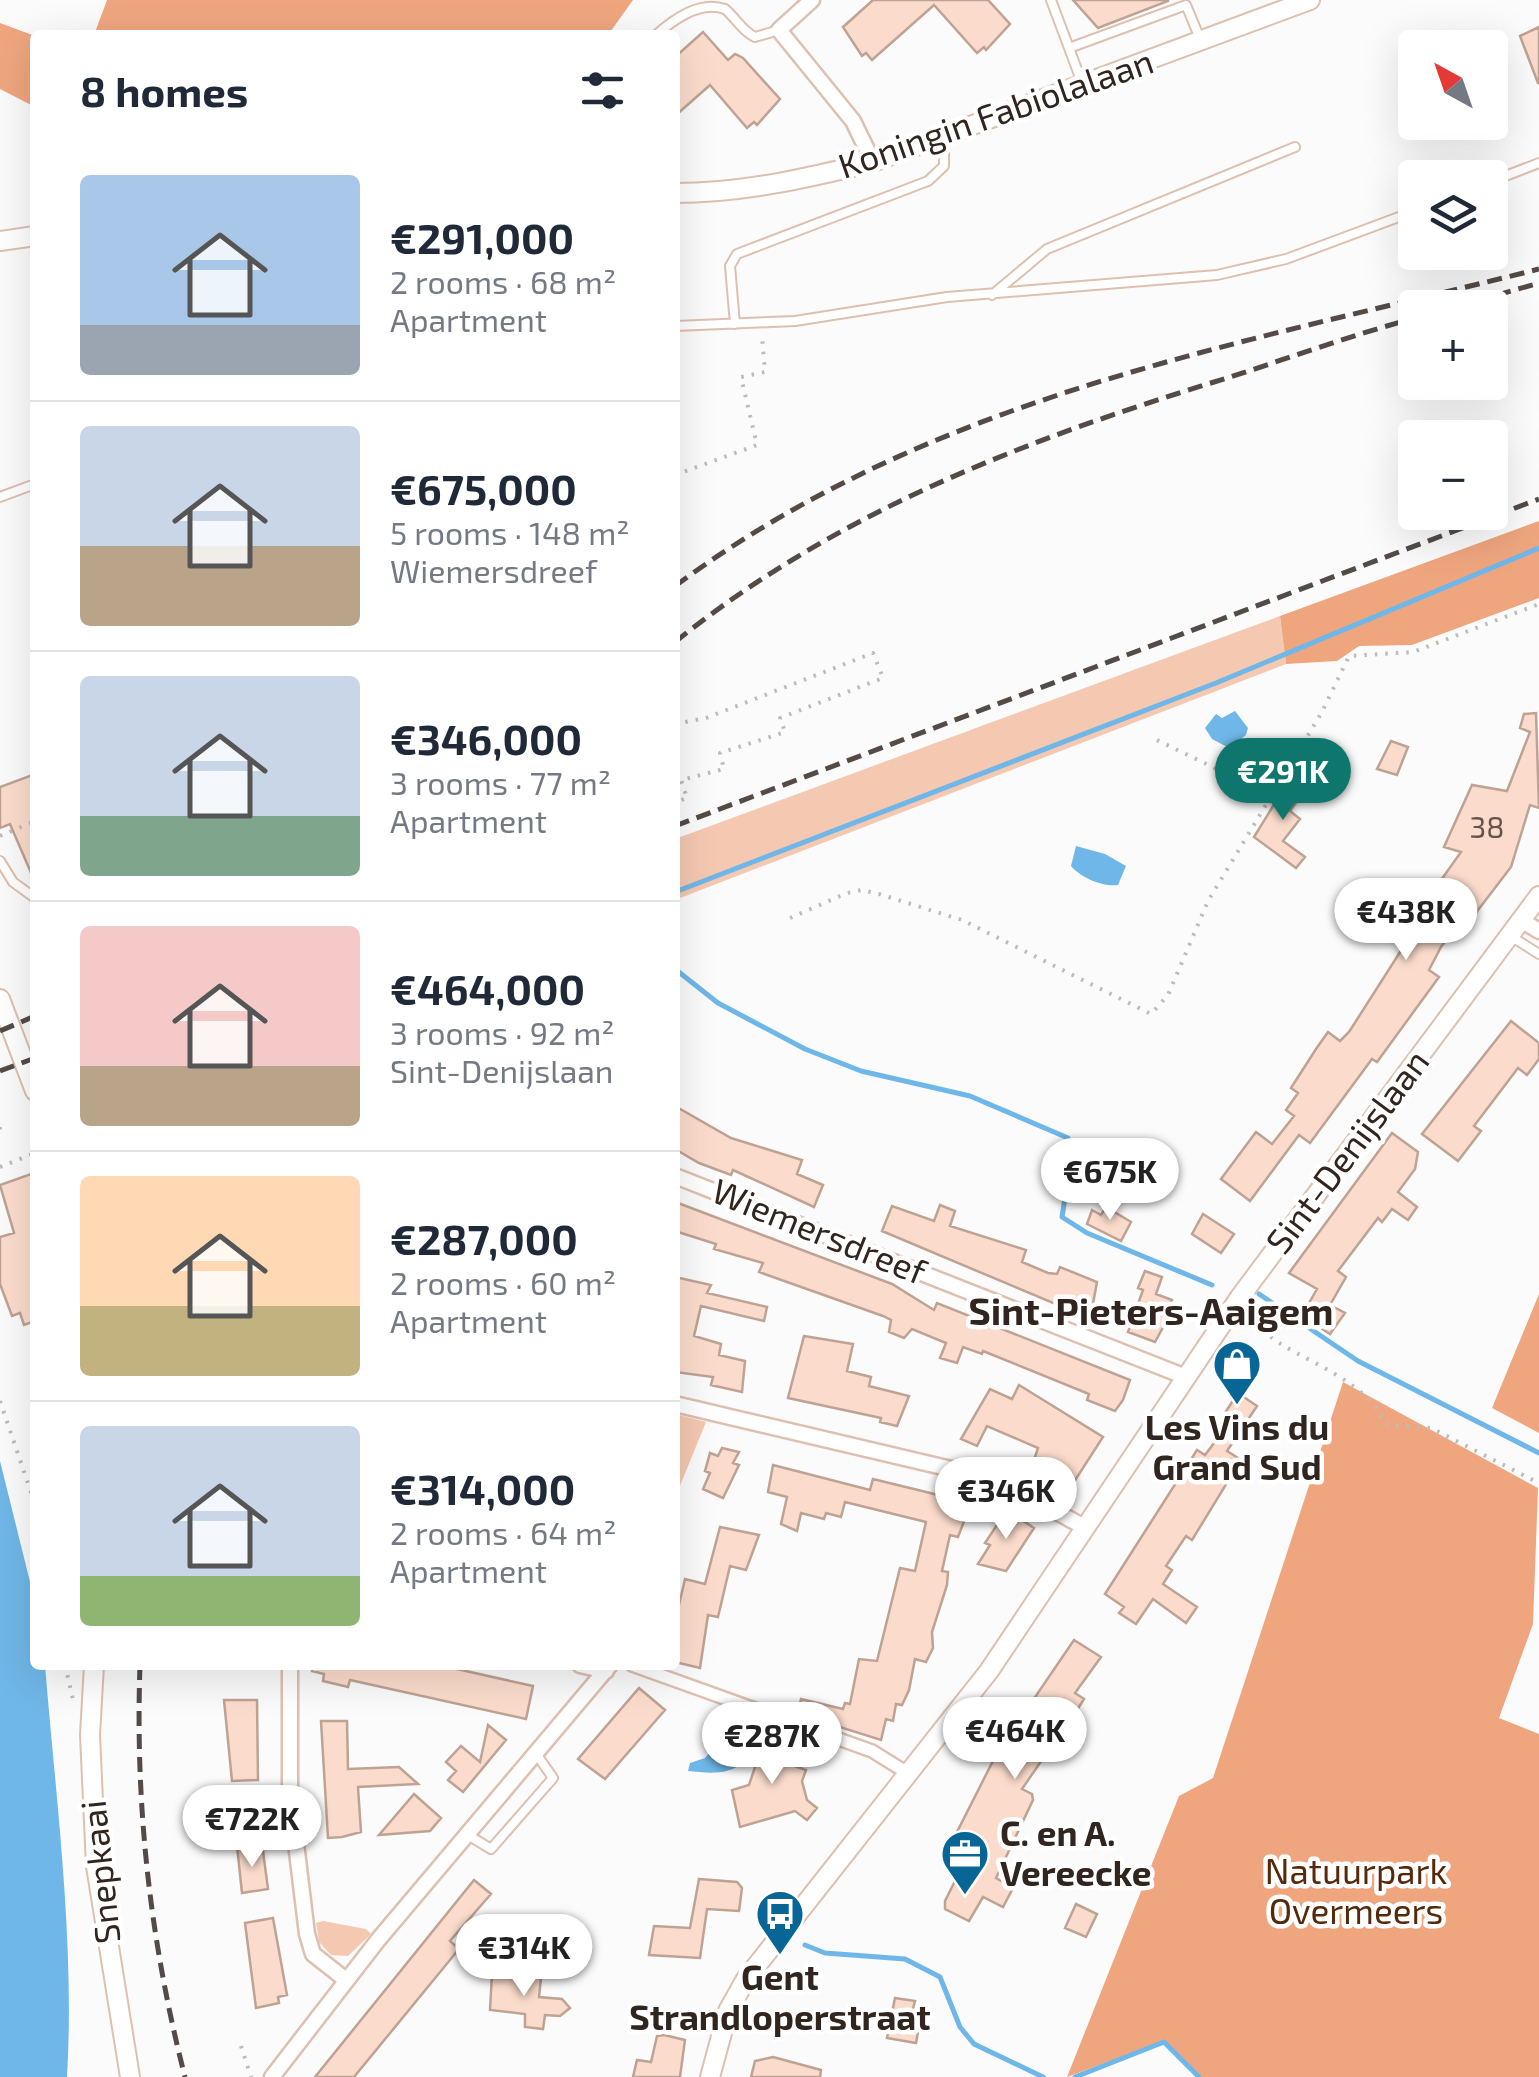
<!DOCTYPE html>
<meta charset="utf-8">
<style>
body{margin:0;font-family:"Exo 2",sans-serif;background:#f2f2f3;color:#1f2937;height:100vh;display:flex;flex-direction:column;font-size:38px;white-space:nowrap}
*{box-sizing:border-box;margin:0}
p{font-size:32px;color:#747a83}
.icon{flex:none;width:55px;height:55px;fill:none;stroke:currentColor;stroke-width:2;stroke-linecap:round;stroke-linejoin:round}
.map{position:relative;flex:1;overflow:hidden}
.drawer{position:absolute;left:30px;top:30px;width:650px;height:1640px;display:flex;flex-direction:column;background:#fff;border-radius:10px;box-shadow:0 10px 40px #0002}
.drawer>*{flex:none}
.needle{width:65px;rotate:320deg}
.controls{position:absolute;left:1398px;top:30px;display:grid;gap:20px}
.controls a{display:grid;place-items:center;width:110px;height:110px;border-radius:10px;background:#fff;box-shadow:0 10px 40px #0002;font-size:50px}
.price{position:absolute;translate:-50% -85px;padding:0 22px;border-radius:35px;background:#fff;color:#222;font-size:32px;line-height:65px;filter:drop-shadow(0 2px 5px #0008)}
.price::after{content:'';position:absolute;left:50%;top:60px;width:30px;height:22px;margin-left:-15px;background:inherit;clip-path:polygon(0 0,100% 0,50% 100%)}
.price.active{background:#0f766e;color:#fff}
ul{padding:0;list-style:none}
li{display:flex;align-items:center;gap:30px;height:250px;padding:0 50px}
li+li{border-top:2px solid #e0e1e3}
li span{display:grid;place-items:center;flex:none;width:280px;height:200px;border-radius:10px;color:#555}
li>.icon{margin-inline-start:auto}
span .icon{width:120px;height:120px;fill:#fffc;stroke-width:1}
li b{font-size:42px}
h2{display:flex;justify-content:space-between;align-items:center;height:120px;padding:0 50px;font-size:42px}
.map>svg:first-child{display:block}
.green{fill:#f5c8b1}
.forest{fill:#efa67e}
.water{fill:#6fb7e8}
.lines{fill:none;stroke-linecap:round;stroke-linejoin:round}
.stream{stroke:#6fb7e8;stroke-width:5}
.building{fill:#fbdccc;stroke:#bea293;stroke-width:2.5}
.service-casing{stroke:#ddc0b0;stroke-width:12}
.pedestrian-casing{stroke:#ddc0b0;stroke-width:16}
.minor-casing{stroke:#ddc0b0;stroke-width:19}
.tertiary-casing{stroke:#ddc0b0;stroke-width:22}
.path{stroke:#bebbb9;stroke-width:4;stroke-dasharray:2.5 8;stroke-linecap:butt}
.service{stroke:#fff;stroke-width:8}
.pedestrian{stroke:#fff;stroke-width:11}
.minor{stroke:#fff;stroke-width:14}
.tertiary{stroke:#fff;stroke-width:18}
.rail{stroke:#544b47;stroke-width:5;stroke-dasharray:15 8;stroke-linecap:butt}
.labels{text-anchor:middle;stroke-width:9;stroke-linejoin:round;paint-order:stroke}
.number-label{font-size:30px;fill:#63534a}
.street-label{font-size:35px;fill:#30251f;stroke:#fff}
.poi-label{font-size:35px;font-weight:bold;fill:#30251f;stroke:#fff}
.park-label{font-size:35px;fill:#57290b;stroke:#fff}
.neighbourhood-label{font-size:38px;font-weight:bold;fill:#30251f;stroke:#fff}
</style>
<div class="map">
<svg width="1539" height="2077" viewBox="0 0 1539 2077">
<rect width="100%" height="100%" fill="#fbfbfb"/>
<path class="green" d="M1280,616L1286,664L675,900V839Z
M675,1414L706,1422L675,1498Z
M323,1921L366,1929L371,1934L348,1956L331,1955L319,1942L316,1923Z"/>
<path class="forest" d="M107,0H633L608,35H94Z
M0,23L35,36V107L0,89Z
M1539,521V598L1412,645L1359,646L1337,661L1286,664L1280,616Z
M1539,1294V1433L1492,1408Z
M1343,1382L1538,1488L1533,1624L1499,1718L1539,1734V2077H1196L1164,2041L1067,2077L1179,1796L1213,1778Z"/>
<path class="water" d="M1235,711L1248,728L1246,735L1229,748L1212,739L1205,728L1216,714L1222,718Z
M1076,846L1105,854L1126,866L1118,885C1103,887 1081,878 1071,866Z
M0,1461L35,1602V1665H45C56,1801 75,1940 67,2077H0Z
M725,1733L746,1755C737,1777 709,1773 688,1771L690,1763L705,1758Z"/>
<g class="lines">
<path class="stream" d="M675,892L1216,683L1539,548
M675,969L718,1003L805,1049L861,1071L970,1096L1068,1138L1071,1159L1062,1217L1087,1233L1212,1285
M1259,1294L1358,1361L1539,1453
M805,1945L825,1953L905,1959L940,1977L960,2027L974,2044L1043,2077
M1075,2077L1164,2042L1199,2077"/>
</g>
<path class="building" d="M873,0H988L1010,24L986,50L984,47L977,53L934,5L872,60L866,53L862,56L843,27Z
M1073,0H1168V1L1098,28Z
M1539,27V83H1538L1520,36Z
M703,32L728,60L735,54L743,58L780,99L757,125L754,122L747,128L710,85L675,116V57Z
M1536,713L1539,808L1530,805L1511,867L1465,927L1459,923L1441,947L1429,970L1439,977L1377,1062L1372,1059L1310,1143L1299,1135L1250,1201L1221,1179L1256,1132L1272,1144L1294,1116L1286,1110L1298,1093L1291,1088L1316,1049L1328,1032L1340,1041L1349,1032L1402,949L1398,946L1411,921L1403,915L1415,898L1424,904L1461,852L1444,847L1472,785L1507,791L1530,732L1520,728L1524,714Z
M1391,741L1408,747L1397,775L1377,769Z
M1315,767L1335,773L1329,796L1308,791Z
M35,774V882L10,824L0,828V787Z
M1291,777L1310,783L1290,811L1300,819L1283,841L1305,857L1296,868L1254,837Z
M1511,1021L1539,1043V1059L1527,1075L1518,1068L1474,1126L1481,1131L1458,1161L1422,1134Z
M675,1106L731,1138L802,1160L797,1174L823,1185L814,1207L733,1170L731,1175L699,1163L675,1149Z
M1392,1133L1418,1152L1415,1169L1398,1192L1417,1207L1408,1220L1392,1209L1382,1222L1378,1218L1338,1271L1346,1277L1330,1305L1345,1313L1330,1334L1307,1319L1305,1310L1317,1289L1289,1273Z
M31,1174L35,1188V1321L24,1325L20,1313L12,1316L0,1284V1237L14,1233L0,1185Z
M678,1203L892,1284L934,1310L937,1303L1130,1380L1123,1400L1115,1411L1087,1400L1089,1394L983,1351L982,1354L963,1347L957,1363L940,1358L946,1343L912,1329L904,1338L889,1332L891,1320L883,1316L759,1272L763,1263L714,1249L716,1244L675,1231Z
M940,1205L955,1211L950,1226L1026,1250L1022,1262L1048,1273L1057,1274L1060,1267L1097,1282L1093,1304L1084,1316L882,1231L892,1206L934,1221Z
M1106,1207L1131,1222L1121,1241L1087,1224L1092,1210L1101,1215Z
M1203,1214L1234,1234L1221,1253L1192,1234Z
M1145,1271L1162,1277L1156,1294L1172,1300L1169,1307L1173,1309L1155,1342L1128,1332L1143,1290L1138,1288Z
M675,1277L711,1285L707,1293L767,1307L764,1321L701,1306L694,1336L721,1344L719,1355L745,1361L742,1392L711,1385L713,1377L675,1372Z
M804,1336L853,1344L847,1371L871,1377L869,1386L909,1396L897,1426L880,1422L881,1418L788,1398Z
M1019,1385L1103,1437L1072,1485L1034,1460L1038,1448L987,1426L977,1446L961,1439L990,1389L1012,1399Z
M1238,1393L1257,1406L1227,1451L1241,1460L1192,1540L1186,1536L1166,1566L1172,1570L1163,1584L1197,1607L1186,1623L1153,1599L1136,1624L1119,1613L1124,1607L1105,1594L1197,1450L1205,1455L1226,1427L1219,1422Z
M722,1448L739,1452L733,1463L739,1465L723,1498L703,1489L710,1473L705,1471L710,1453L718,1456Z
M773,1465L870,1490L873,1479L971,1503L958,1537L950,1535L942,1571L948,1572L947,1585L932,1632L933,1648L926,1662L915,1659L909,1690L902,1705L896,1704L893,1721L886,1719L881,1740L798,1714L801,1699L843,1709L845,1703L850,1704L859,1659L877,1661L900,1568L915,1571L926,1522L845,1502L841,1517L826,1513L824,1519L801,1513L797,1531L781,1524L787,1497L768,1492Z
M1007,1510L1034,1528L1006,1571L978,1564L990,1545L985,1543Z
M720,1527L759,1535L746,1570L730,1566L718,1617L708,1615L700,1668L675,1662V1622L685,1579L705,1584Z
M1074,1640L1101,1657L1075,1693L1084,1699L1072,1718L1038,1749L1046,1754L1022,1789L1032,1794L1033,1800L996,1878L1013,1888L1003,1907L983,1897L969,1921L945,1909V1901L959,1873L975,1880L986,1854L957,1841L956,1834L997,1753Z
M313,1665H439L533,1686L526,1719L350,1680L348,1687L323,1681L324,1674L312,1671Z
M639,1688L665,1710L605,1779L578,1759Z
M224,1700H257L258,1780L232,1781Z
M321,1721H347L348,1769L399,1767L418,1784L358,1787L361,1832L342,1837L328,1838Z
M488,1725L506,1740L463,1792L448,1780L456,1771L446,1762L461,1746L480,1762Z
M767,1731L788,1739L780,1761L806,1770L802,1781L807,1800L817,1808L807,1820L795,1811L740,1827L732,1790L749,1785Z
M414,1794L441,1818L430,1831L379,1835Z
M259,1810L262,1842L237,1844L233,1811Z
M237,1846L263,1851L268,1889L242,1893Z
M699,1879L737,1882L742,1888L739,1911L707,1909L700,1958L649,1955L654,1926L690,1928Z
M474,1880L491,1894L450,1941L459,1949L354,2077H315Z
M1076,1904L1097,1914L1086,1937L1065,1928Z
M273,1918L287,1995L278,1997L279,2003L256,2008L245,1923Z
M516,1924L515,1940H470L469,1931Z
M492,1974L541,1978L539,1997L562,1999L570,2008L560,2016L545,2015L543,2029L525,2027V2014L490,2010Z
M895,1998L915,2001L912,2013L921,2015L916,2043L887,2038Z
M664,2035L685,2040L680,2077H633L637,2060L651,2062L657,2036Z
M773,2057L821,2070L820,2077H751L755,2061Z"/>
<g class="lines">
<g class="service-casing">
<path id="service" d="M1051,0L1069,48
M656,35C674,19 700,0 725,9C736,18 742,31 755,37L779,30
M1082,83L1069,48L1186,5L1201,41
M1490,182L1539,163
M992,295L1047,249L1295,147
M735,324L730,266L737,254L928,181L944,166V139
M675,326L795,321L947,297L1217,275L1286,259L1415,211
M0,497L35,484
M0,861L13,882L35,898
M1509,935L1539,954
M468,1835L491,1849L553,1778L537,1755"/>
</g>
<g class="pedestrian-casing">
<path id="pedestrian" d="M632,1665L872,1751L909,1774"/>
</g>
<g class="minor-casing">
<path id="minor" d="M812,0L779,30L853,121L873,162
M1521,920L1539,931
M675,1176L1186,1377
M675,1404L998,1480L1086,1528
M290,1665V1794L307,1934L313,1954L346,1980
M580,1665L606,1671
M272,2077L378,1940L610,1665"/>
</g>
<g class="tertiary-casing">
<path id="tertiary" d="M675,193C743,193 808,178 873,162L1310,0
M0,241L35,236
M0,999L35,1091
M94,1665L90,1735L96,1866L130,2077
M710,2077L728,2011L746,1979L989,1671L1240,1297L1539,896"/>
</g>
<path class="path" d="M675,475L757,445L741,377L765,372L762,335
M675,541L680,547
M675,724L706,718L873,653L883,678L780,718L785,732L720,753L724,769L681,780L687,798L675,802
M1157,740L1270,795
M0,836L35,821
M790,918L847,893L862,890L879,894L962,920L1151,1014L1168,995L1208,901L1322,712L1349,656L1413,652L1539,604
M0,1127V1132
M0,1167L35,1153
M1246,1317C1259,1327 1271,1338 1284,1346C1318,1366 1369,1385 1385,1424L1431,1428L1539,1483
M0,1401L35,1504
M65,1665L74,1704
M241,2046L251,2077"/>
<use href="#service" class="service"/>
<use href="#pedestrian" class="pedestrian"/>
<use href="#minor" class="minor"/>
<use href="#tertiary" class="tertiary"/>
<path class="rail" d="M1452,308L1539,283
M675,586C934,395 1234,346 1539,269
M675,642C839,510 1028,439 1227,378C1289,358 1352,335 1415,318
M675,826L1539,499
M0,1031L35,1016
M0,1071L35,1058
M140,1665C135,1805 150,1941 185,2077"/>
</g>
<defs>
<g id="shop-pin" transform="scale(2.5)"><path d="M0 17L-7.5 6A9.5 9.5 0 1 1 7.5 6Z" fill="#076695" stroke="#fff"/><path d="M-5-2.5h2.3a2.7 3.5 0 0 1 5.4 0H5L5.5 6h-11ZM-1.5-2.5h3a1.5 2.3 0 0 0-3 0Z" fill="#fff"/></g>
<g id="office-pin" transform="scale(2.5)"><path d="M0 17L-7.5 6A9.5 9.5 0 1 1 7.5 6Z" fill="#076695" stroke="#fff"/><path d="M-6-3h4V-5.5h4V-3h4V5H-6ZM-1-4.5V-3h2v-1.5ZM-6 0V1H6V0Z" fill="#fff"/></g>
<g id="bus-pin" transform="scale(2.5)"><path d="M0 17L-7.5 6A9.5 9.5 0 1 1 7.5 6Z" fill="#076695" stroke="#fff"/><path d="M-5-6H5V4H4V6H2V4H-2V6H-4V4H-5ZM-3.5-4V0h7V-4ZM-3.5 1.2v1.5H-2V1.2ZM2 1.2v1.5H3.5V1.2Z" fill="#fff"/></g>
</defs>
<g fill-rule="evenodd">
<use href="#shop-pin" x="1237" y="1364"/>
<use href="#office-pin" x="965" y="1854"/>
<use href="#bus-pin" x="780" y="1914"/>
</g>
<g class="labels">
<g class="number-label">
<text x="1487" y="838">38</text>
</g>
<g class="street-label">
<text transform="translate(996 114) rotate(-19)" y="12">Koningin Fabiolalaan</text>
<text transform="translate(1348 1152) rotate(-53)" y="12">Sint-Denijslaan</text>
<text transform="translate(819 1232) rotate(22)" y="12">Wiemersdreef</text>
<text transform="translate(101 1872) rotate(-96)" y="12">Snepkaai</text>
</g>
<g class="poi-label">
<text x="1237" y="1440">Les Vins du<tspan x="1237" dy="40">Grand Sud</tspan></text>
<text x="1000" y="1846" text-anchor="start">C. en A.<tspan x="1000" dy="40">Vereecke</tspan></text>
<text x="780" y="1990">Gent<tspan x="780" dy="40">Strandloperstraat</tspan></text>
</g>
<g class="park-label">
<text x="1356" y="1884">Natuurpark<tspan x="1356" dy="40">Overmeers</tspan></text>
</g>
<g class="neighbourhood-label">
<text x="1151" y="1325">Sint-Pieters-Aaigem</text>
</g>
</g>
</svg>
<div class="controls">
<a><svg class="needle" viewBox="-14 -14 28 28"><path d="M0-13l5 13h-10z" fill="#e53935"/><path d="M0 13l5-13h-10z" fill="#747a83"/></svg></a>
<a><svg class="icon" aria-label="layers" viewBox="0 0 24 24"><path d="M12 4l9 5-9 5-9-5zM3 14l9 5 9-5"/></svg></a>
<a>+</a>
<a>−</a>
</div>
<b class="price active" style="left:1283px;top:823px">€291K</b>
<b class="price" style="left:1406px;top:963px">€438K</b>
<b class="price" style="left:1110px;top:1223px">€675K</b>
<b class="price" style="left:1006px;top:1542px">€346K</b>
<b class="price" style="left:1015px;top:1782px">€464K</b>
<b class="price" style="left:772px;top:1787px">€287K</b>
<b class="price" style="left:252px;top:1870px">€722K</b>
<b class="price" style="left:524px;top:1999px">€314K</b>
<section class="drawer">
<h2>8 homes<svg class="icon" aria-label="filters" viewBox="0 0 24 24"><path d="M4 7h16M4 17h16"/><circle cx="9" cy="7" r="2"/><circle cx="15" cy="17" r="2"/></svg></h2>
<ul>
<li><span style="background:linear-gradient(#a9c7e8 75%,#9aa5b1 0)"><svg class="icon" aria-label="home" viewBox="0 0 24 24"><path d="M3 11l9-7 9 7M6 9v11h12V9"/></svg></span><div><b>€291,000</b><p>2 rooms · 68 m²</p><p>Apartment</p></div></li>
<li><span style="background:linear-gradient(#c9d6e8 60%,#b9a48a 0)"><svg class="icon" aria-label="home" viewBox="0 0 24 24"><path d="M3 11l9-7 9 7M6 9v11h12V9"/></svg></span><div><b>€675,000</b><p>5 rooms · 148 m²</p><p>Wiemersdreef</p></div></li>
<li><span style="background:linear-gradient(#c9d6e8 70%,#7fa58c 0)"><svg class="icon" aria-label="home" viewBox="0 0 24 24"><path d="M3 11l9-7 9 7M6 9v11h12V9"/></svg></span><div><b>€346,000</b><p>3 rooms · 77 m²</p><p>Apartment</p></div></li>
<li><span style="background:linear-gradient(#f6c9c9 70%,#b9a48a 0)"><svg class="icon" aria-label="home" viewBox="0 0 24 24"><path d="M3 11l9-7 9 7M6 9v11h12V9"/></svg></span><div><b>€464,000</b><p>3 rooms · 92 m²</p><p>Sint-Denijslaan</p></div></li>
<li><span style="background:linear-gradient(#ffd9b3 65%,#c2b280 0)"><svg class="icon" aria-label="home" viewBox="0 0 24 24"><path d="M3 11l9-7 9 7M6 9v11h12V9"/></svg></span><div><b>€287,000</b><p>2 rooms · 60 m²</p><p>Apartment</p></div></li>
<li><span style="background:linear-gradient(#c9d6e8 75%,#8fb573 0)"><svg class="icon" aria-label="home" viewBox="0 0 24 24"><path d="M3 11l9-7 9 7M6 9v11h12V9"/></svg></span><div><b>€314,000</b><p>2 rooms · 64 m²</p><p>Apartment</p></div></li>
</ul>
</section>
</div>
